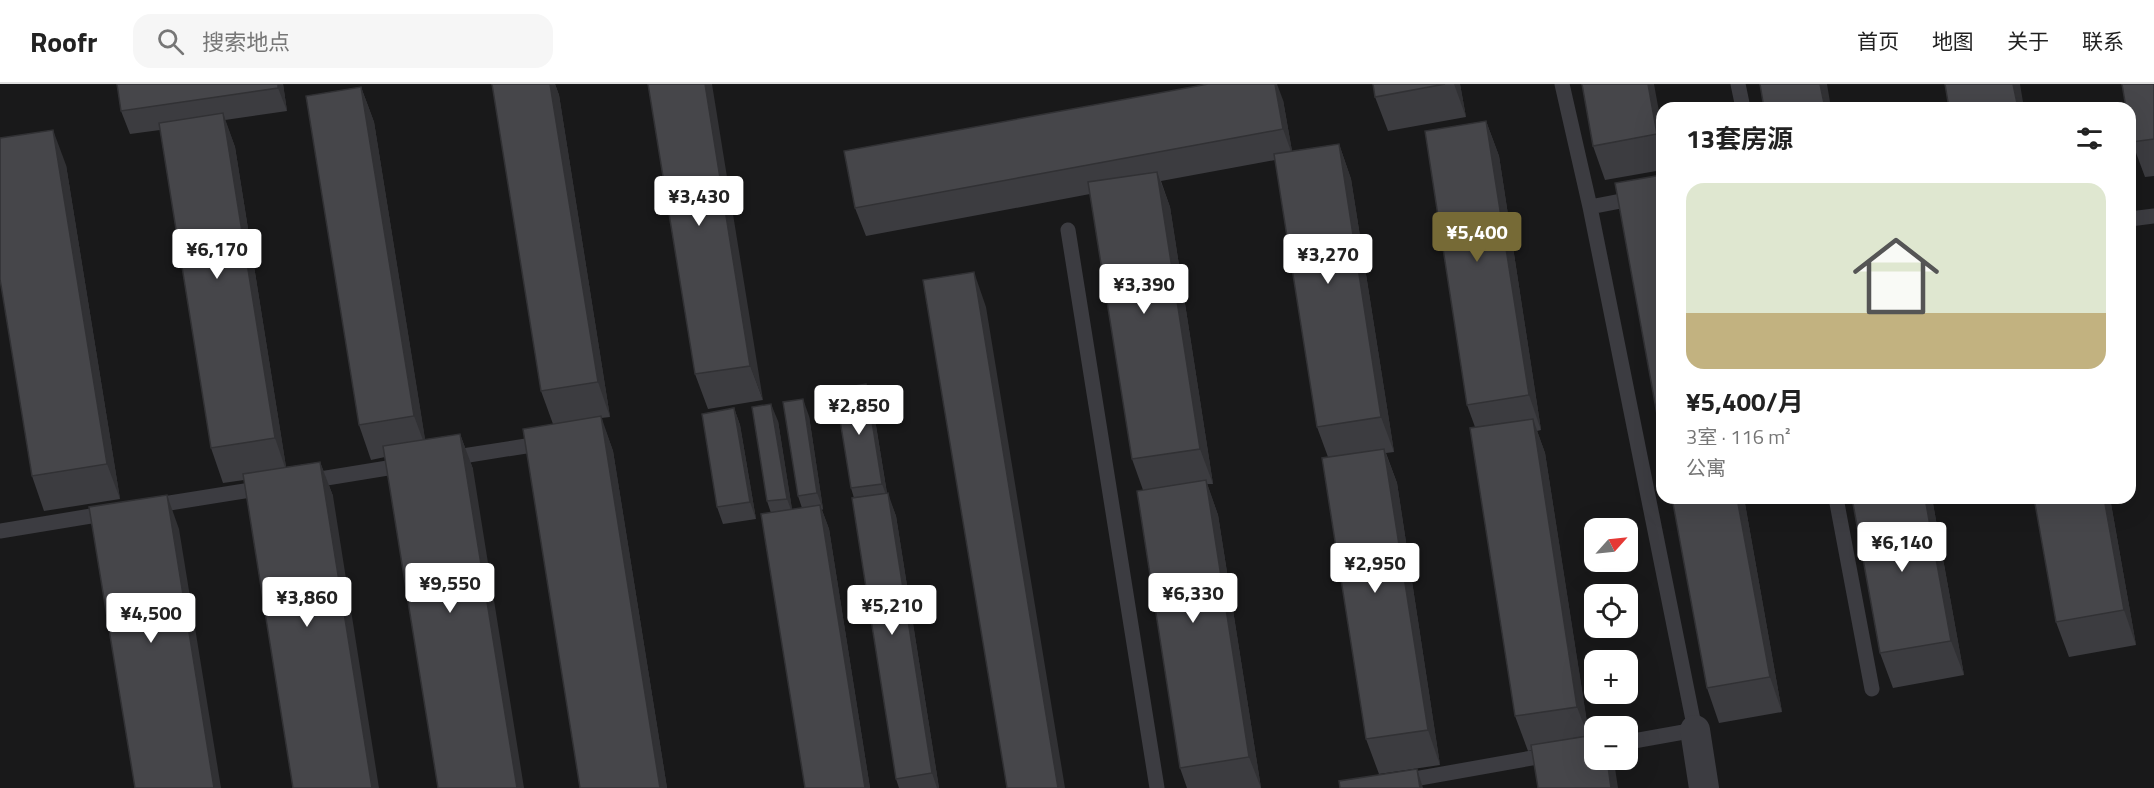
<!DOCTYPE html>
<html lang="zh">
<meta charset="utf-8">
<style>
body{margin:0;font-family:"Titillium Web","Noto Sans SC",sans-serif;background:#f6f6f6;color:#222;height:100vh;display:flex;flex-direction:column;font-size:22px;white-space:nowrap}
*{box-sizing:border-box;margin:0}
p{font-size:20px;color:#767676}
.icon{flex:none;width:33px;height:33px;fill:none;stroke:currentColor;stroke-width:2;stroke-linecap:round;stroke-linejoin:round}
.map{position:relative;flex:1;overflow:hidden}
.side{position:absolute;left:1656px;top:18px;width:480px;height:402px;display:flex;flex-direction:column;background:#fff;border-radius:18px;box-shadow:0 6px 24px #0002}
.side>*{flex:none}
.needle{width:39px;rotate:63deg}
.controls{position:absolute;left:1584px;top:434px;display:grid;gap:12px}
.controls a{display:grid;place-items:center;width:54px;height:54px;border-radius:12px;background:#fff;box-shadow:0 6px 24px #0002;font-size:30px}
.price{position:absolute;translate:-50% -51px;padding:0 14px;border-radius:6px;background:#fff;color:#222;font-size:20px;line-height:39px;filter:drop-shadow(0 2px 3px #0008)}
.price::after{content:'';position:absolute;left:50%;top:36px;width:18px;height:14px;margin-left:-9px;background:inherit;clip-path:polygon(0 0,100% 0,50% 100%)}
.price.active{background:#766a36;color:#fff}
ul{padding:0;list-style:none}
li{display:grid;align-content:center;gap:12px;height:318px;padding:0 30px}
li span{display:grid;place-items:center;height:186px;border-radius:18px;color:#555}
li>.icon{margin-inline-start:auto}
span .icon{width:108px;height:108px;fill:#fffc;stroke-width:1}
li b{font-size:26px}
h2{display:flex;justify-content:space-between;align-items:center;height:72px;padding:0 30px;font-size:26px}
header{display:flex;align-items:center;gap:36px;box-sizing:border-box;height:84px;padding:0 30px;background:#fff;border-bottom:2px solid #e0e0e0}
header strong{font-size:28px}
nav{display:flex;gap:33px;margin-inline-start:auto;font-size:21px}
.search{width:420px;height:54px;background:#f6f6f6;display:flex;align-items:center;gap:15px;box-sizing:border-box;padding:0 21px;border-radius:18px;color:#767676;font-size:22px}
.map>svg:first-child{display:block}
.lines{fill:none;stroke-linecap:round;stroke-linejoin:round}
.service{stroke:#3c3c41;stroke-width:15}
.minor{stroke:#3c3c41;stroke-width:30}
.wall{fill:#3c3c40}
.shaded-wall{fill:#313134}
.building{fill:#46464a;stroke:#313134;stroke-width:1.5}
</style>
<header>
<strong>Roofr</strong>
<div class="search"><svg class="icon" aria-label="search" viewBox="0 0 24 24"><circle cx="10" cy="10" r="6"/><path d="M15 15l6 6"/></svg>搜索地点</div>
<nav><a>首页</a><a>地图</a><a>关于</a><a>联系</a></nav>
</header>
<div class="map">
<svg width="2154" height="704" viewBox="0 0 2154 704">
<rect width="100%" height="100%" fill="#19191a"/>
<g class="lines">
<path class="service" d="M1562,0L1590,123L1695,646L1628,658
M1738,0L1743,24
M1590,123L1662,109
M2130,135L2154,132
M1068,146L1157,704
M450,374L545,359
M308,397L406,381
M1836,414L1872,605
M151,422L263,404
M0,447L109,429
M1364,704L1594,663"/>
<path class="minor" d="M1695,646L1704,704"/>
</g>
<path class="wall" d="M117,0H283L287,27L225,36L235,63L286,383L320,378L333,412L244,396L223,399L211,364L160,46L130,50L121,27Z
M492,0H555L559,11L610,333L601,334L613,367L667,704H580L553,340L541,307Z
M648,0L763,316L708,325L695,290Z
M1373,0H1460L1466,33L1388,47L1375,13Z
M2154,0V92L2145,93L2132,58Z
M361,3L374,38L425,356L460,350L473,385L385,373L371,376L359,341Z
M1283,16L1292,67L1339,60L1351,95L1394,368L1386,369L1397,399L1440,681L1379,690L1366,655L1328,373L1317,343L1275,76L1161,97L1170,123L1213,400H1207L1218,431L1261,704H1187L1180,684L1143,406L1132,375L1090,110L866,152L855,124Z
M1486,37L1499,72L1541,346L1537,347L1545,369L1589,652L1594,675H1612L1615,684L1532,666L1528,667L1515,632L1475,343L1467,321Z
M1662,44V86L1605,96L1593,62Z
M66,81L120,415L44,427L32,392Z
M872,317L887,409L896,432L939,704H899L896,695L854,414L851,404Z
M734,324L740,341L756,435L723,440L717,423Z
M809,332L823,425L822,426L829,445L870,704H805L771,429L767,417L778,337L792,426L802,424L798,412Z
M1672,414H1744L1782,628L1719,639L1707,604Z
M1932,414L1964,591L1893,604L1880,569Z
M2034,414H2110L2136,561L2069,573L2056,538Z"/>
<path class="shaded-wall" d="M278,0H283L287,27L278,4Z
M550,0H555L559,11L610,333L598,298Z
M705,0H712L763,316L750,282Z
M1275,0H1277L1283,16L1293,73L1283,45Z
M1454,0H1460L1466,33Z
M1648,0H1654L1662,44V64L1657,50Z
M1820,0H1827L1831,24H1825Z
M2013,0H2020L2024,24H2018Z
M361,3L374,38L427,367L414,332Z
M223,29L235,63L287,389L275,354Z
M1486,37L1499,72L1541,346L1529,311Z
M53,46L66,81L120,415L107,380Z
M1339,60L1351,95L1394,368L1381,333Z
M1157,88L1170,123L1213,400L1200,365Z
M974,188L986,223L1065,704H1058Z
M866,300L872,317L888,416L882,400Z
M803,315L809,332L823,425L817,409Z
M771,320L778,337L793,431L787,415Z
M734,324L740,341L756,435L750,418Z
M601,332L613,367L667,704H660Z
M1533,335L1545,369L1590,657L1577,623Z
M460,350L473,385L524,704H517Z
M1384,365L1397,399L1440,681L1428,646Z
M320,378L333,412L379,704H372Z
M1206,396L1218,431L1261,704L1249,673Z
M888,409L896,432L939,704H937L932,689Z
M167,411L179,445L221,704H214Z
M1737,414H1744L1782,628L1770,593Z
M1925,414H1932L1964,591L1951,557Z
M2104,414H2110L2136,561L2124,526Z
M820,421L829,445L870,704H865Z
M1607,675H1612L1615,684L1618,704H1611Z
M1417,685L1423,704H1420Z"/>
<path class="building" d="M117,0H278V4L121,27Z
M492,0H550L598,298L541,307Z
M648,0H705L750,282L695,290Z
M1208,0H1275L1283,45L855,124L844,67Z
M1373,0H1445L1375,13Z
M1582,0H1648L1657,50L1593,62Z
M1760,0H1820L1825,24H1764Z
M1945,0H2013L2018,24H1949Z
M2122,0H2154V55L2132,58L2130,46V24H2126Z
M361,3L414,332L359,341L306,12Z
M223,29L275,354L211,364L159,39Z
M1486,37L1529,311L1467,321L1425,47Z
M53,46L107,380L32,392L0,195V54Z
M1339,60L1381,333L1317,343L1274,70Z
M1157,88L1200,365L1132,375L1088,98Z
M1662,91V358L1615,99Z
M974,188L1058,704H1007L923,196Z
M866,300L882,400L851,404L835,305Z
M803,315L817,409L798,412L783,318Z
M771,320L787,415L767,417L752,323Z
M734,324L750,418L717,423L702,330Z
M601,332L660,704H580L523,345Z
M1533,335L1577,623L1515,632L1470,344Z
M460,350L517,704H438L383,362Z
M1384,365L1428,646L1366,655L1322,374Z
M320,378L372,704H293L243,390Z
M1206,396L1249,673L1180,684L1137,407Z
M888,409L932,689L896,695L852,414Z
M167,411L214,704H135L89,423Z
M1672,414H1737L1770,593L1707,604Z
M1852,414H1925L1951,557L1880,569Z
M2034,414H2104L2124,526L2056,538Z
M820,421L865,704H805L761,430Z
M1594,651V675H1607L1611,704H1538L1531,661Z
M1417,685L1420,704H1340L1339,697Z"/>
</svg>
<div class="controls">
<a><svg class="needle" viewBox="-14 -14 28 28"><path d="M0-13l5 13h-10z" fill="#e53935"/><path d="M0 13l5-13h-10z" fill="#767676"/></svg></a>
<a><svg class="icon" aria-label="locate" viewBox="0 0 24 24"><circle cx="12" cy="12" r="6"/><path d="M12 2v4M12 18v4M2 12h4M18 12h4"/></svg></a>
<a>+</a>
<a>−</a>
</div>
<b class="price" style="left:699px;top:143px">¥3,430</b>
<b class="price active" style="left:1477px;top:179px">¥5,400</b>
<b class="price" style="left:217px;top:196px">¥6,170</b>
<b class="price" style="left:1328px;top:201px">¥3,270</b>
<b class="price" style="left:1144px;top:231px">¥3,390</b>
<b class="price" style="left:859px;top:352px">¥2,850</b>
<b class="price" style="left:1902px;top:489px">¥6,140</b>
<b class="price" style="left:1375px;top:510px">¥2,950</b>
<b class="price" style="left:450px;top:530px">¥9,550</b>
<b class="price" style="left:1193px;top:540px">¥6,330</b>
<b class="price" style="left:307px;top:544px">¥3,860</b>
<b class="price" style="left:892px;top:552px">¥5,210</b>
<b class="price" style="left:151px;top:560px">¥4,500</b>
<section class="side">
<h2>13套房源<svg class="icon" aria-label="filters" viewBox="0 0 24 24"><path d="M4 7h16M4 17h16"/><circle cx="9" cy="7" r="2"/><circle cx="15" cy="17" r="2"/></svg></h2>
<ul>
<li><span style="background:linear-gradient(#dfe7d0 70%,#c2b280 0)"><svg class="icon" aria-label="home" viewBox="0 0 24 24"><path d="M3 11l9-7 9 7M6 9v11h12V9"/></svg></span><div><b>¥5,400/月</b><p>3室 · 116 m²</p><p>公寓</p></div></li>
</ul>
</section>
</div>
